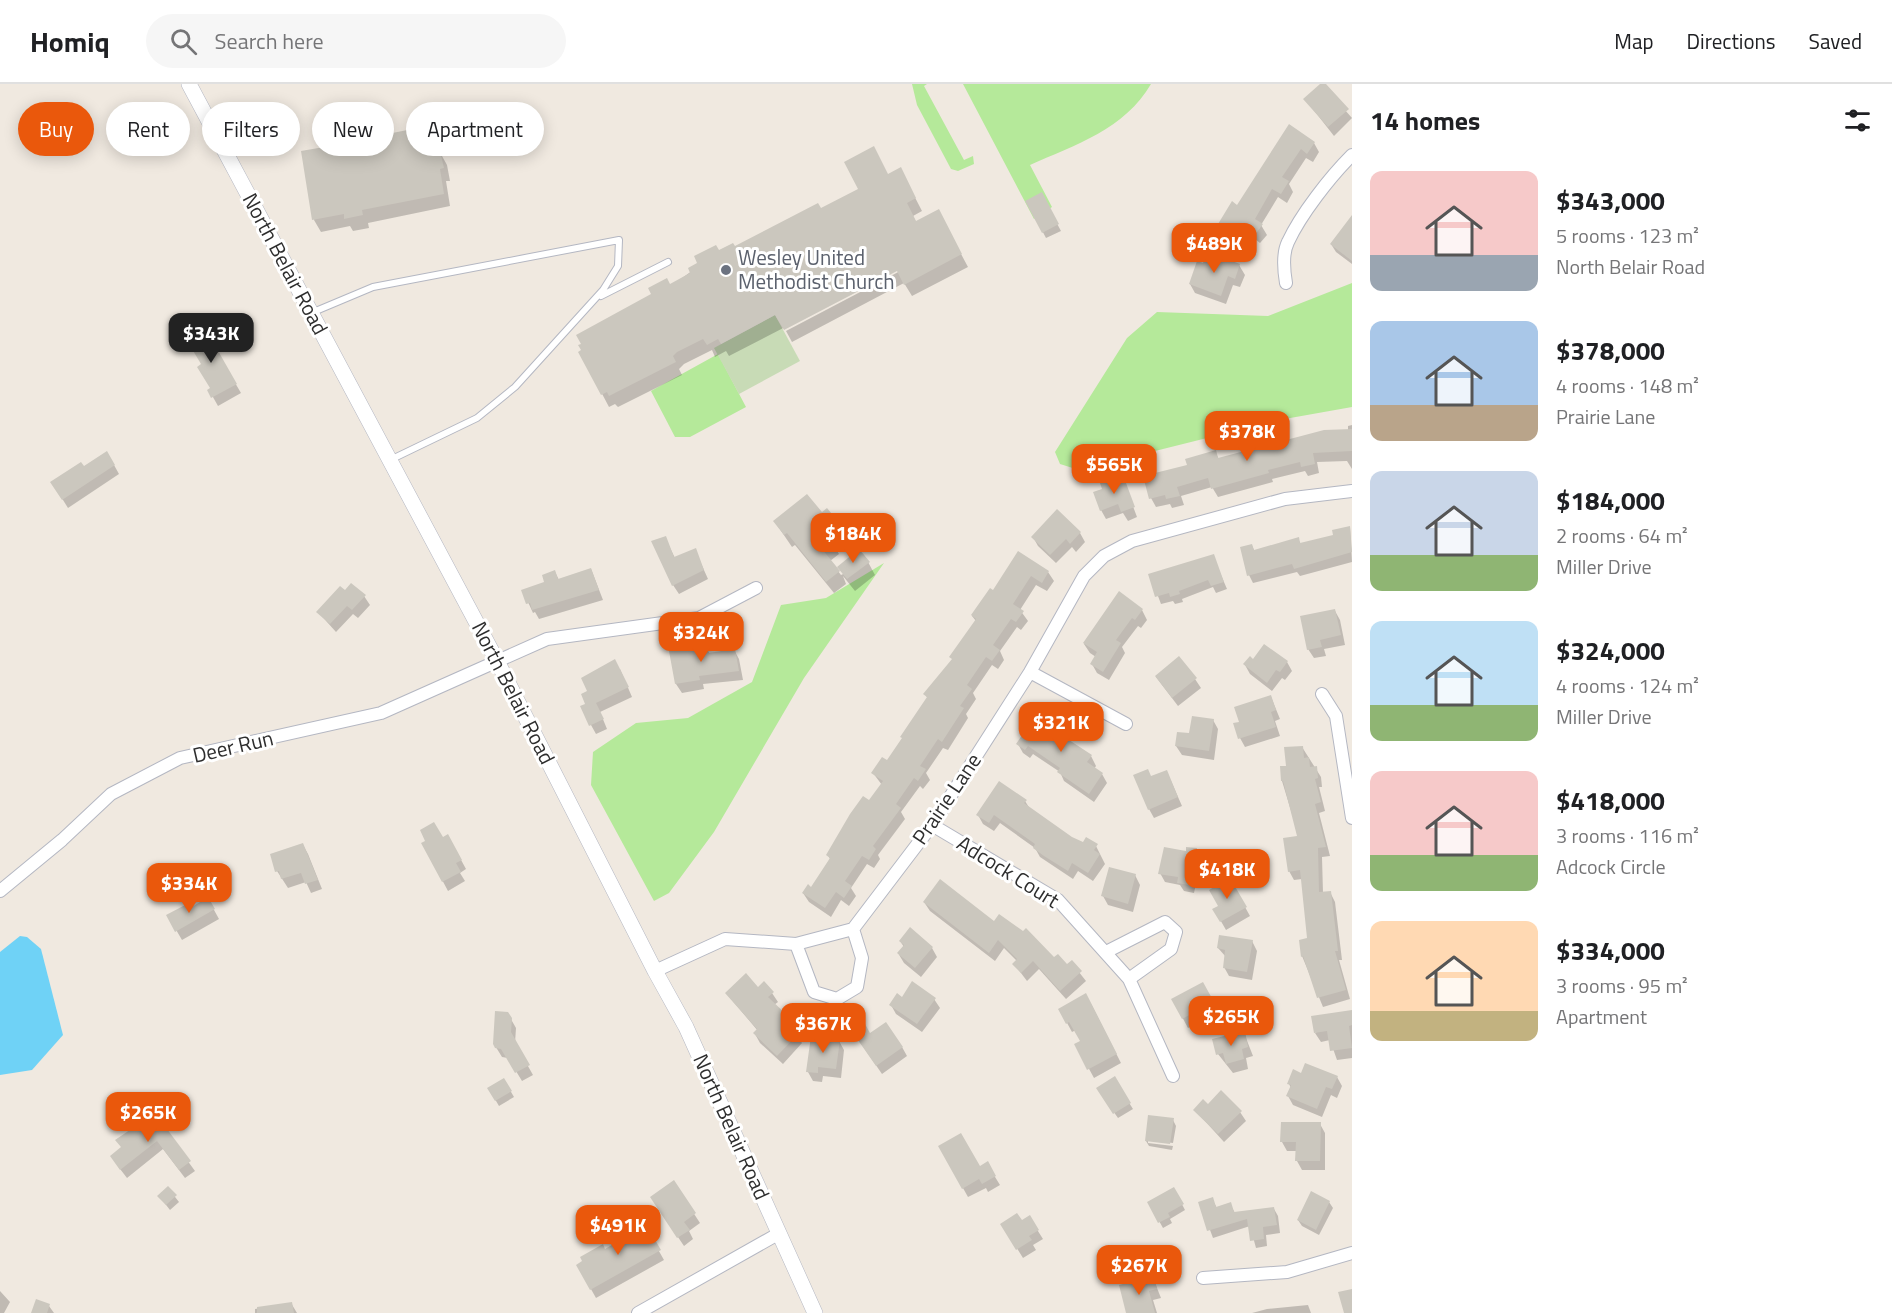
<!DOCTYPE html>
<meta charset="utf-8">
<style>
body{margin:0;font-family:"Titillium Web",sans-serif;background:#f6f6f6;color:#202124;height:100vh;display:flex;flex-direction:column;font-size:22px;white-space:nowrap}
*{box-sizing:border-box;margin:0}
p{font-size:20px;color:#757577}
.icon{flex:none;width:33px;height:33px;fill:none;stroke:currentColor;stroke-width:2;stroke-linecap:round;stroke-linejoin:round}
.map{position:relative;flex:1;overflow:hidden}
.details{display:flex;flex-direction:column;background:#fff;width:540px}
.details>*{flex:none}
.banner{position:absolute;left:18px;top:18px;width:570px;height:54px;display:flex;gap:12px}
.price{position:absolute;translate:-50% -51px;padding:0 14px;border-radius:12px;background:#ea580c;color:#fff;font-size:20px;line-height:39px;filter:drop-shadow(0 2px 3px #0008)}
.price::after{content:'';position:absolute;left:50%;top:36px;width:18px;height:14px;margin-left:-9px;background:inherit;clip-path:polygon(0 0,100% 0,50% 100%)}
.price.current{background:#222;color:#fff}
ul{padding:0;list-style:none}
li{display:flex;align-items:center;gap:18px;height:150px;padding:0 18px}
li span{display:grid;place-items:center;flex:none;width:168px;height:120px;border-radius:12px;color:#555}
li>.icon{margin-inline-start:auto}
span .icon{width:72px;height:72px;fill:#fffc;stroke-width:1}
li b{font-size:26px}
h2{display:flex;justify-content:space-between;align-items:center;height:72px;padding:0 18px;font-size:26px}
.pill{padding:0 21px;border-radius:27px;background:#fff;box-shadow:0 3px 15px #0003;font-size:21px;line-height:54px}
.pill.current{background:#ea580c;color:#fff}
header{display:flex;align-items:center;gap:36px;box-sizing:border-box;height:84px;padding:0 30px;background:#fff;border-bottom:2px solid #e0e0e0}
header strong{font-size:28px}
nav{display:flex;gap:33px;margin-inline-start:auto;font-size:21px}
.search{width:420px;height:54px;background:#f6f6f6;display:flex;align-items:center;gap:15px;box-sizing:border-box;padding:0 21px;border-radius:33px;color:#757577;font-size:22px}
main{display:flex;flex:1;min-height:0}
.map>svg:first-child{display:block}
.green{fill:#b5e99a}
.cemetery{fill:#c8dbb6}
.water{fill:#6fd2f6}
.shadow{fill:#0003}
.building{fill:#cbc7be}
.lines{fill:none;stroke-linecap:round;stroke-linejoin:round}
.service-casing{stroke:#b4b7c2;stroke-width:8}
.minor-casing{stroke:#b4b7c2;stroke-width:14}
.tertiary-casing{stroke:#b4b7c2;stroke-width:16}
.service{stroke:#fff;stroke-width:6}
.minor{stroke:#fff;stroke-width:12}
.tertiary{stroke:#fff;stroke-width:15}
.worship-dot{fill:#6b7280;stroke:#fff;stroke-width:2}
.labels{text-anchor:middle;stroke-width:6;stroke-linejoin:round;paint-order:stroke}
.worship-label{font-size:21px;fill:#5b616d;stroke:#fff;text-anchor:start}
.street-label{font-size:21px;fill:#2e2e2e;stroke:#fff}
</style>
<header>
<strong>Homiq</strong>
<div class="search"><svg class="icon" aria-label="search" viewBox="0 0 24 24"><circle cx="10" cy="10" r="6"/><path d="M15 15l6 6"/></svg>Search here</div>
<nav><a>Map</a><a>Directions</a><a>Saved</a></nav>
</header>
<main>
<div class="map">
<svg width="1352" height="1229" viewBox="0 0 1352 1229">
<rect width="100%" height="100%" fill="#f0e9e0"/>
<path class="green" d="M912,0H927L924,2L964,76L973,72L974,80L958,87L951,85L917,21Z
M963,0H1151C1125,45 1075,61 1030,81L1052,123L1034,135Z
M1352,199V323L1279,336L1079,386L1060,380L1055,368L1127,254L1157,228L1268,232Z
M718,270L746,323L690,353H675L651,307Z
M884,479L804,594L714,748L669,809L654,817L591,701L593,668L636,639L688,634L752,598L781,521L826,514Z"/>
<path class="cemetery" d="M775,231L800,277L739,310L714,264Z"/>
<path class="water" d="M20,852L27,853L41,865L63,951L32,986L0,991V868Z"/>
<path class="shadow" d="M1322,0L1352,34L1334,52L1305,15Z
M432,42L439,55L442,72L447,81L450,97H446L450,122L368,139L369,144L353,147L350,142L321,148L314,136L331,63L347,55L349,60Z
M1289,42L1314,59L1319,68L1313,78L1306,74L1289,100L1293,108L1287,119L1278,113L1261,141L1267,151L1260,159L1255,155L1244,170L1222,154L1217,145L1237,123Z
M888,92L907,98L922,127L913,132L916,138L945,140L968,183L912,212L904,199L792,258L786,247L904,185L903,182L729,272L726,267L715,273L712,266L684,280L679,285L682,291L618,323L615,320L609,323L580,268L718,168L734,164L821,126Z
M1041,110L1061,147L1046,154L1027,118Z
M1352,133V180L1336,168L1331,160Z
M1239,181L1245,191L1240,203L1233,201L1226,220L1195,209L1190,200Z
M204,246L241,309L218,322L209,306L212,304L203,281Z
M1352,341V385L1347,377L1317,378L1319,389L1308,392L1305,387L1272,395L1273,398L1218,413L1212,403L1181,412L1184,421L1172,424L1170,420L1156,423L1151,414L1189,382L1215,368L1219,375L1348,347V342Z
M114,381L119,390L68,424L58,408L83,384Z
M1122,393L1137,433L1128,437L1123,429L1106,435L1101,426L1103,406Z
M1057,427L1080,449L1085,458L1076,468L1072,463L1056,479L1038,462L1033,453Z
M822,430L835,436L842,448L831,457L839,470L830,477L841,491L868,478L875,491L855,507L843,492L846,500L834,509L795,461L792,463L775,438Z
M1350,443L1352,478L1300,492L1297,488L1253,499L1249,491L1252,462L1255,468L1298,455L1301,460L1335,452Z
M665,454L675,474L695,466L708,495L679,510L673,501Z
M1019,469L1048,488L1054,497L1047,507L1036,501L1020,526L1028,537L1021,546L1017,543L1000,567L1004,576L998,585L992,581L973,609L976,615L966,630L968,634L948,666L943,664L926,689L930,696L923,705L920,702L901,728L905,735L878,771L880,775L874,784L867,780L851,804L856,812L849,822L841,816L831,833L809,818L803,809L812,805L830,775L828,771L882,701L873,689L887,678L928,615L925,610L953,576L976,537L972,532L994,508Z
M1215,477L1227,505L1216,509L1213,503L1182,515L1183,518L1175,520L1173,517L1161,520L1150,491Z
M591,485L603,516L539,535L535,528L533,529L523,507L546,499L555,488L559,496Z
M345,508L364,512L370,521L358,534L353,530L336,548L318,528Z
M1119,510L1142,526L1147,536L1141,544L1138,542L1122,563L1125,569L1109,596L1097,589L1092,580L1096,573L1090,569L1084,560Z
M1335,527L1340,536L1345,561L1324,565L1326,572L1314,574L1308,565Z
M706,563L710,571L734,566L739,575L743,596L703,600L704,605L682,609L676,600L671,569Z
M1254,577L1287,578L1292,587L1285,596L1282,594L1272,607L1250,590L1245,581Z
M620,585L632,613L600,628L607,645L596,650L591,641L587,620Z
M1156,593L1195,595L1201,604L1178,622Z
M1271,613L1280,635L1275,637L1280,652L1245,663L1240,654L1241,639Z
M1213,636L1218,645L1214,676L1182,671L1176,662Z
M1048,637L1053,647L1091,672L1096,682L1094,685L1102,690L1107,699L1094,718L1064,697L1060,688L1033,670L1030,674L1023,669L1018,660Z
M1302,663L1321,693L1322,703H1319L1325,727L1319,729L1330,772L1322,773L1323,809L1330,808L1335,818L1342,876H1339L1350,915L1323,923L1302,872L1300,857L1309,855L1302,795L1294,796L1289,787L1299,753L1282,697L1287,683Z
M1151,694L1171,697L1182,722L1154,734L1149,725Z
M1025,717L1030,725L1071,754L1083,760L1096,762L1105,780L1093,797L1078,787L1073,795L1040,773L1035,764L1000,739L994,747L983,740L978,731Z
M448,752L466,785L460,789L465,797L448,807L423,760Z
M303,761L308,770L322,805L311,809L306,798L288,804L277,787Z
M1196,766L1201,775L1194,809L1184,807L1180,801L1165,798L1160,789Z
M1135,791L1140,801L1133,828L1108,821L1103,812Z
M1230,796L1250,832L1226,846L1214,825L1220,822Z
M208,815L219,835L182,856L168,832L191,825Z
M924,818L994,839L1067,882L1071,878L1086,897L1066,915L1039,885L1027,897L1014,880L1017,877L1004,864L995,877L930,827Z
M900,857L932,864L937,873L921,893L904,879L898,869L904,863Z
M1252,857L1257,867L1252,896L1229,892L1224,883L1226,873L1218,864Z
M1203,900L1218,928L1188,944L1173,916Z
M758,905L772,909L778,918L774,921L787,933L792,942L790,944L802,959L783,980L760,959L755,950L758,947L726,909Z
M902,915H934L940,924L922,948L896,930L891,921Z
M1091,920L1121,979L1094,994L1076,961L1082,958L1076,946L1072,948L1061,928Z
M1352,928V974L1337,976L1330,956L1321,958L1315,949Z
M508,930L516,944L515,959L533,991L522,997L508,974L502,973L494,960Z
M1244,949L1253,972L1246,974L1248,985L1233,989L1218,970Z
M870,951L902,963L907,972L882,990L860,958Z
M839,957L844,966L841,994L823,992L822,998L813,997L808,988Z
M1302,991L1337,993L1342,1002L1337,1014L1331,1011L1322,1033L1293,1021L1288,1012L1291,1004L1289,1000Z
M1114,995L1133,1025L1118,1034L1101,1010Z
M504,996L514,1013L499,1022L489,1005Z
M1208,1022L1240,1028L1246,1037L1224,1058L1195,1026Z
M155,1032L195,1087L185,1094L163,1065L127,1094L117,1081L122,1064L117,1056Z
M1173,1036L1176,1042L1173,1059L1148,1056V1059L1173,1062L1172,1066L1149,1062L1146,1057Z
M1320,1040L1325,1049V1086H1302L1297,1077V1067H1287L1282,1058Z
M940,1063L979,1084L987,1080L1000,1101L988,1108L986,1104L968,1113Z
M674,1099L700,1139L689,1147L693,1155L684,1162L657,1122Z
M168,1104L179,1118L170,1126L159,1112Z
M1174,1105L1185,1126L1170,1135L1172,1139L1163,1144L1149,1119Z
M1212,1115L1217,1124L1230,1120L1235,1129L1274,1125L1278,1132L1280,1149L1266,1151L1267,1162L1256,1164L1250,1142L1213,1154L1200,1119Z
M1329,1118L1333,1124L1319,1151L1302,1142L1298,1136Z
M1029,1133L1043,1155L1033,1161L1036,1166L1023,1174L1002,1140L1021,1138Z
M643,1139L664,1176L596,1214L578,1182L626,1155Z
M1153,1194L1161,1214L1153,1216L1157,1229H1128Z
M0,1207L10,1218L4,1229H0Z
M291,1219L297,1229H255V1225Z
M1308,1221L1311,1229H1252L1267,1225Z
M49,1222L54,1229H33Z"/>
<path class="building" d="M1320,0H1326L1349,25L1328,43L1303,15Z
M1289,40L1315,58L1307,70L1301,65L1282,93L1289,97L1281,110L1272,105L1255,135L1263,140L1255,151L1249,147L1238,162L1215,145L1232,117L1237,121Z
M432,41L437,67H440L444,84L440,85L444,110L362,126L363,131L344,135V130L312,136L301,67L330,62L329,57L347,53L348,58Z
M874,62L888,90L901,83L916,114L907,119L916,137L939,125L962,170L904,201L897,187L784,246L775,231L721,260L718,255L707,261L703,255L677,268L673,272L676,278L609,312L607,308L601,311L578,268L581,266L578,261L581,260L576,251L651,210L648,204L667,194L670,200L690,189L688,184L697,179L694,172L716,161L719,166L733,159L735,162L818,119L821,124L858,105L844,78Z
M1042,108L1059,140L1042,149L1025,117Z
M1352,131V177L1330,160Z
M1207,168L1240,180L1235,195L1228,192L1221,212L1189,200L1197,177L1203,179Z
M205,244L237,300L211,314L207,306L210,304L197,283L201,280L186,255Z
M1352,345V367L1313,369L1315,380L1301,383L1300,378L1268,386L1269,389L1211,405L1208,394L1177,403L1180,412L1166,415L1165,411L1149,415L1143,392L1187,381L1185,375L1216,366L1218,374L1324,346Z
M107,367L115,381L62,416L50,398L81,378L84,382Z
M1123,391L1135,423L1121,428L1118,420L1100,427L1093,408L1102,405L1100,399Z
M807,410L822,428L827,424L836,435L823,445L833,457L822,465L840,487L826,498L787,449L784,451L773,437Z
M1057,425L1081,448L1070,460L1066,455L1050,471L1031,453Z
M1350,442L1352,468L1294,485L1292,480L1247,492L1240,463L1252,460L1254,466L1299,453L1300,459L1333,451L1332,446Z
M666,452L674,473L696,464L704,486L672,502L651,457Z
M859,465L870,478L847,495L837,483Z
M1018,467L1049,487L1042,499L1031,492L1013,520L1024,527L1016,538L1011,535L993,561L1000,566L992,577L986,573L967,601L972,605L960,622L964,624L942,658L938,655L920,682L926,685L918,697L914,694L896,720L901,724L873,762L876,765L869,776L862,772L845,797L852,802L844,814L836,808L825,824L802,809L808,800L811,803L830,774L826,771L850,730L863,712L869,716L883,697L871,689L882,673L887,676L902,654L900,653L927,613L923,610L952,575L949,573L976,535L971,531L990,504L993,506Z
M1214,470L1224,498L1211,502L1208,496L1179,507L1180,510L1170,513L1169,509L1155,513L1148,490Z
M591,484L599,506L532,526L530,519L526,520L521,506L544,498L542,491L555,486L558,495Z
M351,499L366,511L352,526L347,522L330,540L316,528L340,502L345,506Z
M1119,507L1143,525L1135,536L1132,534L1116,556L1121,559L1103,588L1090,580L1097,568L1083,559Z
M1335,525L1341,551L1320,556L1322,563L1307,566L1300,532Z
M1264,560L1288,577L1280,588L1276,586L1267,599L1243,580L1250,572L1253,575Z
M706,561L708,569L735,565L739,587L699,592L700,596L675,600L669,567Z
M1179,572L1197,594L1172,614L1155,592Z
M615,575L629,603L596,619L604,635L589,642L580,622L585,620L581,610L587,607L581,594Z
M1271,611L1276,626L1271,628L1276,643L1238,655L1233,639L1239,638L1234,623Z
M1038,628L1050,636L1046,641L1092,671L1087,678L1103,689L1089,710L1057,688L1060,684L1028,662L1025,666L1016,660Z
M1192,632L1214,635L1209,667L1175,662L1177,648L1189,649Z
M1303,662L1304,674L1309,673L1310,683L1317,682L1318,694L1315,695L1321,718L1315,720L1326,763L1318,764L1319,808L1331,807L1338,867H1335L1346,906L1317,914L1303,872L1301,873L1299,856L1307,854L1300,786L1288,788L1283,754L1297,752L1283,697H1281L1280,682H1286L1284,663Z
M1148,685L1151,692L1167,686L1178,713L1148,726L1133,691Z
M999,697L1027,716L1024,719L1072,753L1083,758L1086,753L1098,760L1094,766L1100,770L1088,789L1072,779L1068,787L1044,772L1033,764L1035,760L994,731L989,739L976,731Z
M434,738L443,753L448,750L462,776L456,779L461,788L442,798L421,759L425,757L420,746Z
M303,759L318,796L305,800L301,789L281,795L279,787L275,788L270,770Z
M1164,763L1186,767V763L1197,764L1190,801L1177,799L1178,793L1158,790Z
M1109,783L1136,790L1128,820L1101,812Z
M1230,794L1247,823L1220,838L1212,825L1218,822L1209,806Z
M940,795L994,837L999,830L1023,847L1026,844L1054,873L1058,870L1067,880L1072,876L1082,887L1060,907L1033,877L1021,889L1012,880L1017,875L998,856L989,869L923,818Z
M208,813L215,825L175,848L166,831L189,819L192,823Z
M910,843L933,863L915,884L897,869L904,861L899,857Z
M1219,851L1253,856L1247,888L1223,884L1225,866L1217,864Z
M746,889L758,903L764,897L774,908L768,913L788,932L784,936L798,950L777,972L753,949L757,945L725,909Z
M912,897L936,914L917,940L889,921L897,909L902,913Z
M1203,898L1214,918L1182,935L1171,915Z
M1086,909L1117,970L1087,986L1074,960L1080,957L1069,938L1066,940L1058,925Z
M1352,926V941L1349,942L1352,964L1330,967L1327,947L1314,949L1311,932Z
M495,927L508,928L512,934L511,948L530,981L515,989L501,965L495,964L493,960Z
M886,938L903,963L876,982L853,949L865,940L870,949Z
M1245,947L1248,963L1242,965L1244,975L1226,980L1223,969L1216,971L1212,955Z
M811,952L840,956L836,985L818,983V989L806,988Z
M1305,979L1338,992L1332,1005L1326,1003L1317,1025L1286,1012L1291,1001L1287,1000L1293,985L1301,989Z
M1115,992L1131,1019L1113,1030L1096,1004Z
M504,994L512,1007L495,1017L487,1004Z
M1221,1006L1242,1027L1218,1050L1193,1026L1203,1015L1208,1020Z
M155,1029L191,1077L179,1086L157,1057L120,1086L110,1072L121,1063L115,1056Z
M1148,1031L1174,1034L1170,1060L1145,1057Z
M1281,1038H1321L1320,1077H1295L1296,1058H1280Z
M961,1049L980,1082L988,1077L996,1092L982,1100L979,1095L962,1105L938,1062Z
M674,1096L696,1129L684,1138L690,1146L677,1154L650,1113Z
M168,1102L177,1111L166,1121L157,1112Z
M1174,1103L1184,1120L1168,1129L1170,1133L1158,1139L1147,1118Z
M1311,1107L1330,1117L1316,1146L1297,1136Z
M1213,1113L1216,1123L1231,1118L1234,1128L1274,1123L1277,1141L1263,1143L1264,1155L1250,1157L1247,1135L1207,1147L1198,1118Z
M1017,1129L1022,1136L1030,1131L1039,1146L1029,1152L1032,1156L1016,1166L1000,1140Z
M644,1137L661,1166L590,1206L576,1181L582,1177L580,1173L603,1160L605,1165L624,1154L621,1150Z
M1154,1192L1157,1205L1149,1207L1155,1229H1126L1119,1201Z
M1352,1205V1229H1344L1338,1208Z
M36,1215L50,1220L47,1229H31Z
M292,1218L294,1229H257V1223Z"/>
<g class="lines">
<g class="service-casing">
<path id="service" d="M601,212L668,178
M311,229L373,203L619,156L618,182L603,206L515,303L477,334L390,376"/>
</g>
<g class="minor-casing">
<path id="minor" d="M1286,199C1284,187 1282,170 1288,158C1301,130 1330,93 1352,71
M1030,588L1126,640
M1322,610L1336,632L1352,734
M932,741L1058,816L1129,895L1173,992
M0,807L62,756L111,710L180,674L381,629L547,555L699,534L756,504
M796,860L814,908L837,915L857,903L862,874L853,845
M1106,868L1165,838L1176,848L1171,865L1129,895
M655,887L725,855L796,860L853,845L932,741L1030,588L1084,492L1104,472L1132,457L1285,415L1352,407
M1203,1194L1287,1188L1352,1169
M638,1229L778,1150"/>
</g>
<g class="tertiary-casing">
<path id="tertiary" d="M189,0L497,577L655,887L686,943L815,1229"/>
</g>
<use href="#service" class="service"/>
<use href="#minor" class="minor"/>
<use href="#tertiary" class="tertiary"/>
</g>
<circle class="worship-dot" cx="726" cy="186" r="6"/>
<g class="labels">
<g class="worship-label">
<text x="738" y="181">Wesley United<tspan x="738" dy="24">Methodist Church</tspan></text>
</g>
<g class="street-label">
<text transform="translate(285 180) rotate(62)" y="7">North Belair Road</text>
<text transform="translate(513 609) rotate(63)" y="7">North Belair Road</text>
<text transform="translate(233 663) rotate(-13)" y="7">Deer Run</text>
<text transform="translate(947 715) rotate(-56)" y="7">Prairie Lane</text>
<text transform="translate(1008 788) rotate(32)" y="7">Adcock Court</text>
<text transform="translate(731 1043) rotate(66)" y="7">North Belair Road</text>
</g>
</g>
</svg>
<b class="price" style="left:1214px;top:190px">$489K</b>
<b class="price current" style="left:211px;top:280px">$343K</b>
<b class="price" style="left:1247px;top:378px">$378K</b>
<b class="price" style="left:1114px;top:411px">$565K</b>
<b class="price" style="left:853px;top:480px">$184K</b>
<b class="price" style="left:701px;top:579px">$324K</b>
<b class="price" style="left:1061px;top:669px">$321K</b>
<b class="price" style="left:1227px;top:816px">$418K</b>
<b class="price" style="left:189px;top:830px">$334K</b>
<b class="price" style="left:1231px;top:963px">$265K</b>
<b class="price" style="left:823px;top:970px">$367K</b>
<b class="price" style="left:148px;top:1059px">$265K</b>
<b class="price" style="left:618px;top:1172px">$491K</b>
<b class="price" style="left:1139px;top:1212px">$267K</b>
<div class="banner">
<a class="pill current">Buy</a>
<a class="pill">Rent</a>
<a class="pill">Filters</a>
<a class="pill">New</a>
<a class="pill">Apartment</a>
</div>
</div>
<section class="details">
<h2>14 homes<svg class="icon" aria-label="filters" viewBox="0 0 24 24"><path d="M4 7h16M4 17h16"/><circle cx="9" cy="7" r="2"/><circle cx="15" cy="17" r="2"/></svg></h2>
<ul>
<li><span style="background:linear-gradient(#f6c9c9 70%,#9aa5b1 0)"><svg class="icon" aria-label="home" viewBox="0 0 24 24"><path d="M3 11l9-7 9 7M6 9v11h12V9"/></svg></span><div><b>$343,000</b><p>5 rooms · 123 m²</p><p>North Belair Road</p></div></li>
<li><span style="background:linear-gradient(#a9c7e8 70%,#b9a48a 0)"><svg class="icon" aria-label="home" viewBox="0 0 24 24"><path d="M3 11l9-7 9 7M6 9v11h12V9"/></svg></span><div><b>$378,000</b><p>4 rooms · 148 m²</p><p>Prairie Lane</p></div></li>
<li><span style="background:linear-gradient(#c9d6e8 70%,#8fb573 0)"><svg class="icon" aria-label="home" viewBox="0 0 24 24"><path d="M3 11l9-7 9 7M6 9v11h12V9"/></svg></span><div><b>$184,000</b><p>2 rooms · 64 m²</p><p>Miller Drive</p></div></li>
<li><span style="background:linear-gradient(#bfe0f5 70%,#8fb573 0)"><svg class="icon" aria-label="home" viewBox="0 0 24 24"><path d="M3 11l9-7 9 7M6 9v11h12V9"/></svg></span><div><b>$324,000</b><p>4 rooms · 124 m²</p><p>Miller Drive</p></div></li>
<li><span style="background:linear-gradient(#f6c9c9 70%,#8fb573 0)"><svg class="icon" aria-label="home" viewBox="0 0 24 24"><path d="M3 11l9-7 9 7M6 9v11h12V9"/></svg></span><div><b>$418,000</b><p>3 rooms · 116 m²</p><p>Adcock Circle</p></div></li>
<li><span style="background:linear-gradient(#ffd9b3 75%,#c2b280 0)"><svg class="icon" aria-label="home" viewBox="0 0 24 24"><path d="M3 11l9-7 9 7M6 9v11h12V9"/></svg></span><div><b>$334,000</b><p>3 rooms · 95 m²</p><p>Apartment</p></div></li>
</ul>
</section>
</main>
